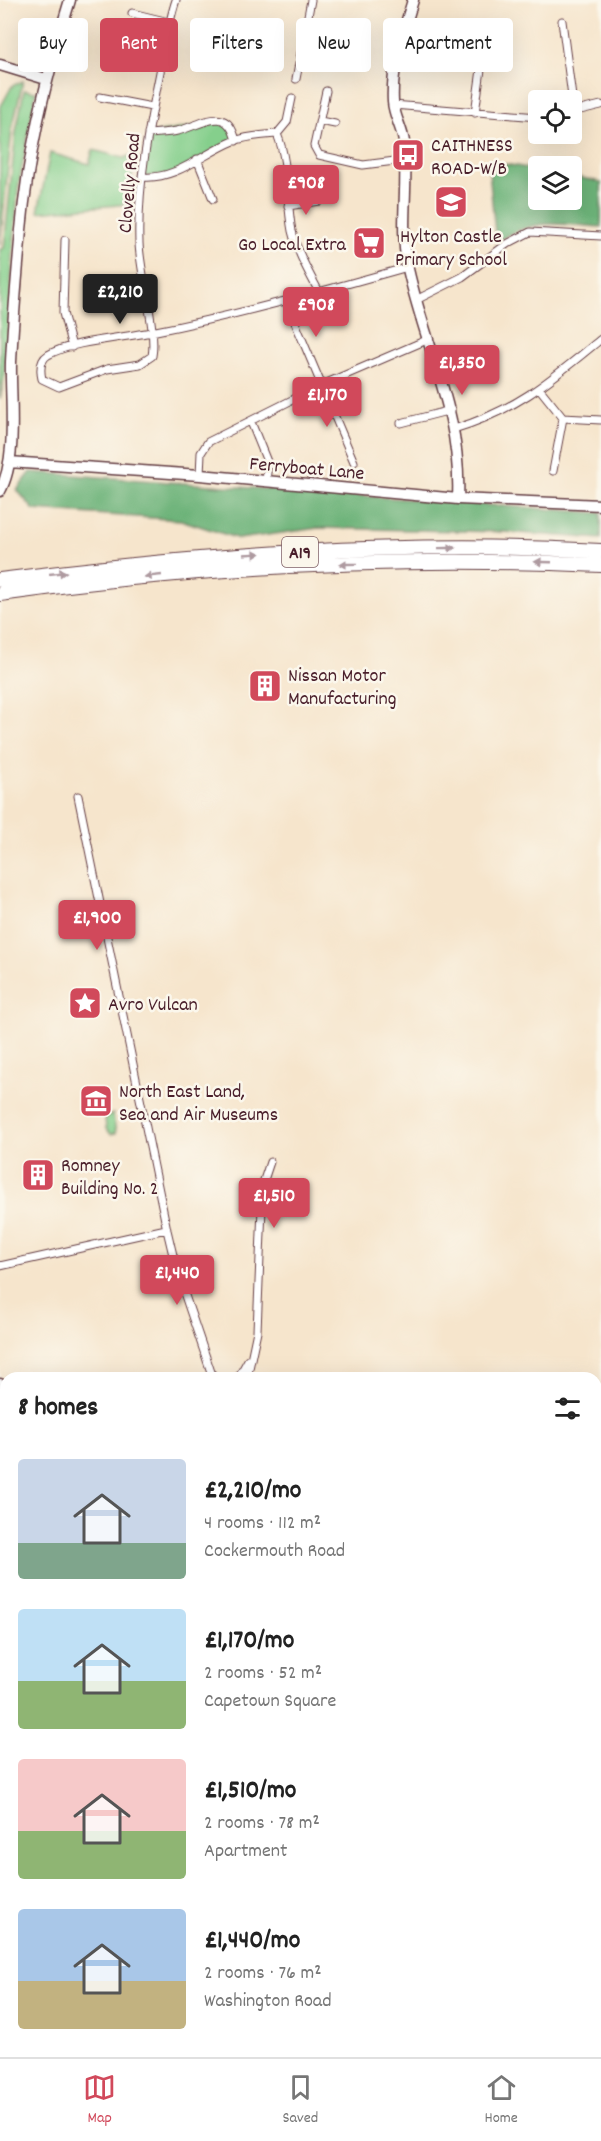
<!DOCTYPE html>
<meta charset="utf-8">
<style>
body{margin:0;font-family:Dekko,sans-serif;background:#f6f6f6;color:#222;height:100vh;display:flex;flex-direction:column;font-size:22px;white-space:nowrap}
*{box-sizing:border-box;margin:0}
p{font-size:20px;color:#767676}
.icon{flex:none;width:33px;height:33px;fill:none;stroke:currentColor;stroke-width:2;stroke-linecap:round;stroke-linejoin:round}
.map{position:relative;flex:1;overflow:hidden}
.side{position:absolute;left:0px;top:1372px;width:602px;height:686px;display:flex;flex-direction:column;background:#fff;border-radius:18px 18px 0 0;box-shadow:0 6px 24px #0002}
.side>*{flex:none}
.top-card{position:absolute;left:18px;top:18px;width:566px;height:54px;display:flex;gap:12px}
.buttons{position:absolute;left:528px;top:90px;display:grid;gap:12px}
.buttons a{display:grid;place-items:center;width:54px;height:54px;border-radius:6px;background:#fff;box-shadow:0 6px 24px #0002;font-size:30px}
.price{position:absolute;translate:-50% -51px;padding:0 14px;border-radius:6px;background:#d1495b;color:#fff;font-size:20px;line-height:39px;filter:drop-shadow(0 2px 3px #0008)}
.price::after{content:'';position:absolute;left:50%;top:36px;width:18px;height:14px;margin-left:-9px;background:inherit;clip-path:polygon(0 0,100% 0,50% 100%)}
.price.on{background:#222;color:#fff}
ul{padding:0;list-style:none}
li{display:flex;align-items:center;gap:18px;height:150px;padding:0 18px}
li span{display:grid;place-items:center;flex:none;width:168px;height:120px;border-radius:6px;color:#555}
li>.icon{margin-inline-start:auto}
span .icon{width:72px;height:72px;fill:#fffc;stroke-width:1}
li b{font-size:26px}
h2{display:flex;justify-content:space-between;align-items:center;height:72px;padding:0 18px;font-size:26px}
.tag{padding:0 21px;border-radius:6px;background:#fff;box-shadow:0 6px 24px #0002;font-size:21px;line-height:54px}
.tag.on{background:#d1495b;color:#fff}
.menu{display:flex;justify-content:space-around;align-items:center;height:84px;border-top:2px solid #e0e0e0;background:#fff;font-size:16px;color:#767676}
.menu a{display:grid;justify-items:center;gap:3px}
.menu .on{color:#d1495b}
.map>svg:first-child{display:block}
.green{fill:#85cf8c;stroke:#68775c;stroke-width:1.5}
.forest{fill:#6cb278;stroke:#5b6852;stroke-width:1.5}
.water{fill:#50a4cc;stroke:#4d627c;stroke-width:1.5}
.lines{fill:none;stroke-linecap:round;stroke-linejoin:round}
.street-casing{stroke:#643d43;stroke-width:9}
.secondary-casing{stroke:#643d43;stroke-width:13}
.primary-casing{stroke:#643d43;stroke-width:13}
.highway-casing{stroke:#643d43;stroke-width:16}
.street{stroke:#fff;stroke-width:7}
.secondary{stroke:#fff;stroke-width:10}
.primary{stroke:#fff;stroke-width:10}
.highway{stroke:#fff;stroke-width:14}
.oneway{fill:#ae9aa0}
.labels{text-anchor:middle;stroke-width:5;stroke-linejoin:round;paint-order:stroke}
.shield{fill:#fbf7ec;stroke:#7f6065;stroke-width:1.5}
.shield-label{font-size:18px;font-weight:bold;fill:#4a1f2b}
.poi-label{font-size:20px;fill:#4a1f2b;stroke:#fbf7ec;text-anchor:start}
.street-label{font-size:20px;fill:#4a1f2b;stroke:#fbf7ec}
</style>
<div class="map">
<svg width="601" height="2057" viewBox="0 0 601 2057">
<rect width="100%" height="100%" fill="#fbf7ec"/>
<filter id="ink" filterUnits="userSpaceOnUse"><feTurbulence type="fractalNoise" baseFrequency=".0167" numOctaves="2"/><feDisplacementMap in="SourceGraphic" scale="12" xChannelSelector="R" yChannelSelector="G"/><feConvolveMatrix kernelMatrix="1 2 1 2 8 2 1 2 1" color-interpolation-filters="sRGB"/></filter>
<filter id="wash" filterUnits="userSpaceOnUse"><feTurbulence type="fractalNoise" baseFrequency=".008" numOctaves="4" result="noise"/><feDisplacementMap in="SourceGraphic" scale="24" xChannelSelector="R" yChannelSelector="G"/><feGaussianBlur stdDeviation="1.35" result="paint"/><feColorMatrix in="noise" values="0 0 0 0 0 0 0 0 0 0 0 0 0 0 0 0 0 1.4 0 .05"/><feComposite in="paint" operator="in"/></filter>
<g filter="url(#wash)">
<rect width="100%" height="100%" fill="#f6e5cc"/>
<path class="green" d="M23,81L12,129L0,245V108L12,86Z
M24,90L36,92L18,189L4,379L0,399V249L4,248L16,131Z
M226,121L236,141L171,174L143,177L148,134Z
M93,150L123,158L133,155L130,204L38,212L50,153L89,164Z
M113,1114L116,1133L111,1134L106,1129L105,1118Z
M596,2018L601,2019V2057H537V2052H596Z
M416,2052H509L510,2057H417Z"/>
<path class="forest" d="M488,161L538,170V200H572V176L601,182V227C560,224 531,217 496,243Z
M31,472L601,513V539L504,532L318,528L239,539L181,520L34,510L17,490Z"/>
<path class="water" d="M0,1460L6,1462V1485L0,1490Z"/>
</g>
<g filter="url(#ink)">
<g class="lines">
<g class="street-casing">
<path id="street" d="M176,0C169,21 166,41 162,62C150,122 137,182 139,243C140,274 157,330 152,356L140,364L107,369L59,387L42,379C40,370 40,360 48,355C72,341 123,338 151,332C238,315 323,291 408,267
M132,13L169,22
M562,21L574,112
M296,79L311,0
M326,91L314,146L319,155L363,165L403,160
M100,97L152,107
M393,105L538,117
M572,112L601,105
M475,113L483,55
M320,121L335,124
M148,134C157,133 168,133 177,131C201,126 227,102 236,141
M277,134C289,162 286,200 292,231C297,252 309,273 319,292
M277,134L287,122L292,98
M197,159L213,199
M143,177C176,180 204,153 234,141C248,136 263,135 277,134
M288,206L320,201
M65,240L63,313L72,347
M416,300L462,277L507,244L530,232L601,236
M286,301L354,462
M539,388L563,418L601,420
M251,422L268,464L266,481
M401,423L451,410
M454,429C517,410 551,380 601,339
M553,471L563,418
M200,475L201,453L208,442L322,385L429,339
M78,796L167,1230L177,1272L213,1378
M0,1266L166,1229
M238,1378L248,1360
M247,1378L257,1331L263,1183L270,1162
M0,1880L6,1878"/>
</g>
<g class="secondary-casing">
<path id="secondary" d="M413,0C403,34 391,66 393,102C394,116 402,128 404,142C409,184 399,226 408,269C426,350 462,413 458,499
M0,65L46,79
M9,462L200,475L458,499L601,505
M0,491C18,458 10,400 11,362C13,318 17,274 21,230C28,151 46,76 70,0"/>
</g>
<g class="primary-casing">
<path id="primary" d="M0,1384L6,1388
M357,2052L358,2057"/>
</g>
<g class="highway-casing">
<path id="highway" d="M0,580C199,555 400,540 601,551
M0,594C199,566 400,556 601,565"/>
</g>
<use href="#street" class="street"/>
<use href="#secondary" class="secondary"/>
<use href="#primary" class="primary"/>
<use href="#highway" class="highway"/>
</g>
<defs><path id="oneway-solid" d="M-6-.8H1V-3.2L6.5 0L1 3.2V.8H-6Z" transform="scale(1.5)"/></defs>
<g class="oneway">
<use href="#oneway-solid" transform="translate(447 548) rotate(-1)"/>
<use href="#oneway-solid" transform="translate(252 554) rotate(-3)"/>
<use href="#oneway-solid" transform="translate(543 562) rotate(-178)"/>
<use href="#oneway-solid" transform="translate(348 564) rotate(179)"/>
<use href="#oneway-solid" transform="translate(58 573) rotate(-6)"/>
<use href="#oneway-solid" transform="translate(153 576) rotate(174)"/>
</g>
</g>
<defs>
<g id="bus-square" transform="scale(1.725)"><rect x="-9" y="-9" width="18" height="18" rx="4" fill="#d1495b" stroke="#fbf7ec"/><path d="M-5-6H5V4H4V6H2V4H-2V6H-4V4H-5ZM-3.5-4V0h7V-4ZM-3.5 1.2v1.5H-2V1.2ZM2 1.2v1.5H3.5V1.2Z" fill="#fff"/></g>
<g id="school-square" transform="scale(1.725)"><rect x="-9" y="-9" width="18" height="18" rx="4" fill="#d1495b" stroke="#fbf7ec"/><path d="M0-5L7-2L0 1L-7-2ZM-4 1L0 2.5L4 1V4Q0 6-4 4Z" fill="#fff"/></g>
<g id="supermarket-square" transform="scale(1.725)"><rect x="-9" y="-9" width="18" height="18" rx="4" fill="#d1495b" stroke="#fbf7ec"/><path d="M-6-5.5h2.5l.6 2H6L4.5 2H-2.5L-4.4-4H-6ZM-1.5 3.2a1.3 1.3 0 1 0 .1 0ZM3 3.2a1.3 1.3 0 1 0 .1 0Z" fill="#fff"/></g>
<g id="building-square" transform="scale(1.725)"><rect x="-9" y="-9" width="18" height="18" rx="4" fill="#d1495b" stroke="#fbf7ec"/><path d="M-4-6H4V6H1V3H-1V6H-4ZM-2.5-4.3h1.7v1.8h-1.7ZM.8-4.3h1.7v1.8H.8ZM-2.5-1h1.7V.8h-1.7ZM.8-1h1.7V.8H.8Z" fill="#fff"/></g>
<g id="sight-square" transform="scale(1.725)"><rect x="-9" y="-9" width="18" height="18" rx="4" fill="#d1495b" stroke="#fbf7ec"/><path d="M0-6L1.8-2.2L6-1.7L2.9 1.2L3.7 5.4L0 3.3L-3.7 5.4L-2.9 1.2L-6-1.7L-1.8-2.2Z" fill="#fff"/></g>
<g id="museum-square" transform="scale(1.725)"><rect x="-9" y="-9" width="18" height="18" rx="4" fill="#d1495b" stroke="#fbf7ec"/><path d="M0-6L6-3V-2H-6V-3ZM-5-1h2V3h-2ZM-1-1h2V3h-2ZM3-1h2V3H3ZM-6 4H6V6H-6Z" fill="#fff"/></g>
</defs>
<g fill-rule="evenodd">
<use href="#bus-square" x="408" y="155"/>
<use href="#school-square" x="451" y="202"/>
<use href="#supermarket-square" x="369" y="243"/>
<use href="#building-square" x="265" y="686"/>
<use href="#sight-square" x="85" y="1003"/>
<use href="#museum-square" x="96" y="1101"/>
<use href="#building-square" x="38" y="1175"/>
</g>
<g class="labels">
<rect class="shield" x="282" y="537" width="36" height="30" rx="4.5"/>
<g class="shield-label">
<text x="300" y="558">A19</text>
</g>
<g class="poi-label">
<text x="431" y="151">CAITHNESS<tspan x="431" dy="23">ROAD-W/B</tspan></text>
<text x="451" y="242" text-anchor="middle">Hylton Castle<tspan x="451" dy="23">Primary School</tspan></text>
<text x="346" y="250" text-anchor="end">Go Local Extra</text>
<text x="288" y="681">Nissan Motor<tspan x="288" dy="23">Manufacturing</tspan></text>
<text x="108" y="1010">Avro Vulcan</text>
<text x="119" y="1097">North East Land,<tspan x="119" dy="23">Sea and Air Museums</tspan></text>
<text x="61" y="1171">Romney<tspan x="61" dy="23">Building No. 2</tspan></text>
</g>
<g class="street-label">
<text transform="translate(128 183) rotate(-85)" y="7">Clovelly Road</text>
<text transform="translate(307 467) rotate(5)" y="7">Ferryboat Lane</text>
</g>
</g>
</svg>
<div class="buttons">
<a><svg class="icon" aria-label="locate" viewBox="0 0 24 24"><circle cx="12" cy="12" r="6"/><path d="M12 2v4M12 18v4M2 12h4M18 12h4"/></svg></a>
<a><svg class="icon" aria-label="layers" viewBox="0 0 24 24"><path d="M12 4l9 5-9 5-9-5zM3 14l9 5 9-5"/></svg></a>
</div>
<b class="price" style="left:306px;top:216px">£908</b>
<b class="price on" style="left:120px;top:325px">£2,210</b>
<b class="price" style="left:316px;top:338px">£908</b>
<b class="price" style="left:462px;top:396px">£1,350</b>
<b class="price" style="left:327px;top:428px">£1,170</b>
<b class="price" style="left:97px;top:951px">£1,900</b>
<b class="price" style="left:274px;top:1229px">£1,510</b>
<b class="price" style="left:177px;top:1306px">£1,440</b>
<div class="top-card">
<a class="tag">Buy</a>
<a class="tag on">Rent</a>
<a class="tag">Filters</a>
<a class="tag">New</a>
<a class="tag">Apartment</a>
</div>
<section class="side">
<h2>8 homes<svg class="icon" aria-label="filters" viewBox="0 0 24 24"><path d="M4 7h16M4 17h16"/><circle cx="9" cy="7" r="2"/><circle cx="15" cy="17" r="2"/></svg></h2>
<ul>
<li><span style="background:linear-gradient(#c9d6e8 70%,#7fa58c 0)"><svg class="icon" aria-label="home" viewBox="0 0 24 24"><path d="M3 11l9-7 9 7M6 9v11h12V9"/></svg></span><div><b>£2,210/mo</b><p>4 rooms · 112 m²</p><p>Cockermouth Road</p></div></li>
<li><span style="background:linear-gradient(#bfe0f5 60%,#8fb573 0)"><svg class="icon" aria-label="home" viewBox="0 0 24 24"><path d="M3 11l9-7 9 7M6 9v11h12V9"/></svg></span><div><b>£1,170/mo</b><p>2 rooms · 52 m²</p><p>Capetown Square</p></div></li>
<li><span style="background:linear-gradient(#f6c9c9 60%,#8fb573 0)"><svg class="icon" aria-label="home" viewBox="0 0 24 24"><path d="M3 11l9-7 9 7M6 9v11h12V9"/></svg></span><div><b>£1,510/mo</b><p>2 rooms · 78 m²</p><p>Apartment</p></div></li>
<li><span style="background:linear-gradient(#a9c7e8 60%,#c2b280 0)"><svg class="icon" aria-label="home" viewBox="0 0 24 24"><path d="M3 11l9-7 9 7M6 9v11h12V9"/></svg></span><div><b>£1,440/mo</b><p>2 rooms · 76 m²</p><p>Washington Road</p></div></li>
</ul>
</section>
</div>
<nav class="menu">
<a class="on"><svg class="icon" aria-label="map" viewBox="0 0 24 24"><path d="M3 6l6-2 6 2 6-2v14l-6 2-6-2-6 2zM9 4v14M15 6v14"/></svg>Map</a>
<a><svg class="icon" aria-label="saved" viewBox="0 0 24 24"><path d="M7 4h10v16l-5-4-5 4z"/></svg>Saved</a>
<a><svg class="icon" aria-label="home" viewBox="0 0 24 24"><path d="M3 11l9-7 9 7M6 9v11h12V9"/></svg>Home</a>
</nav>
